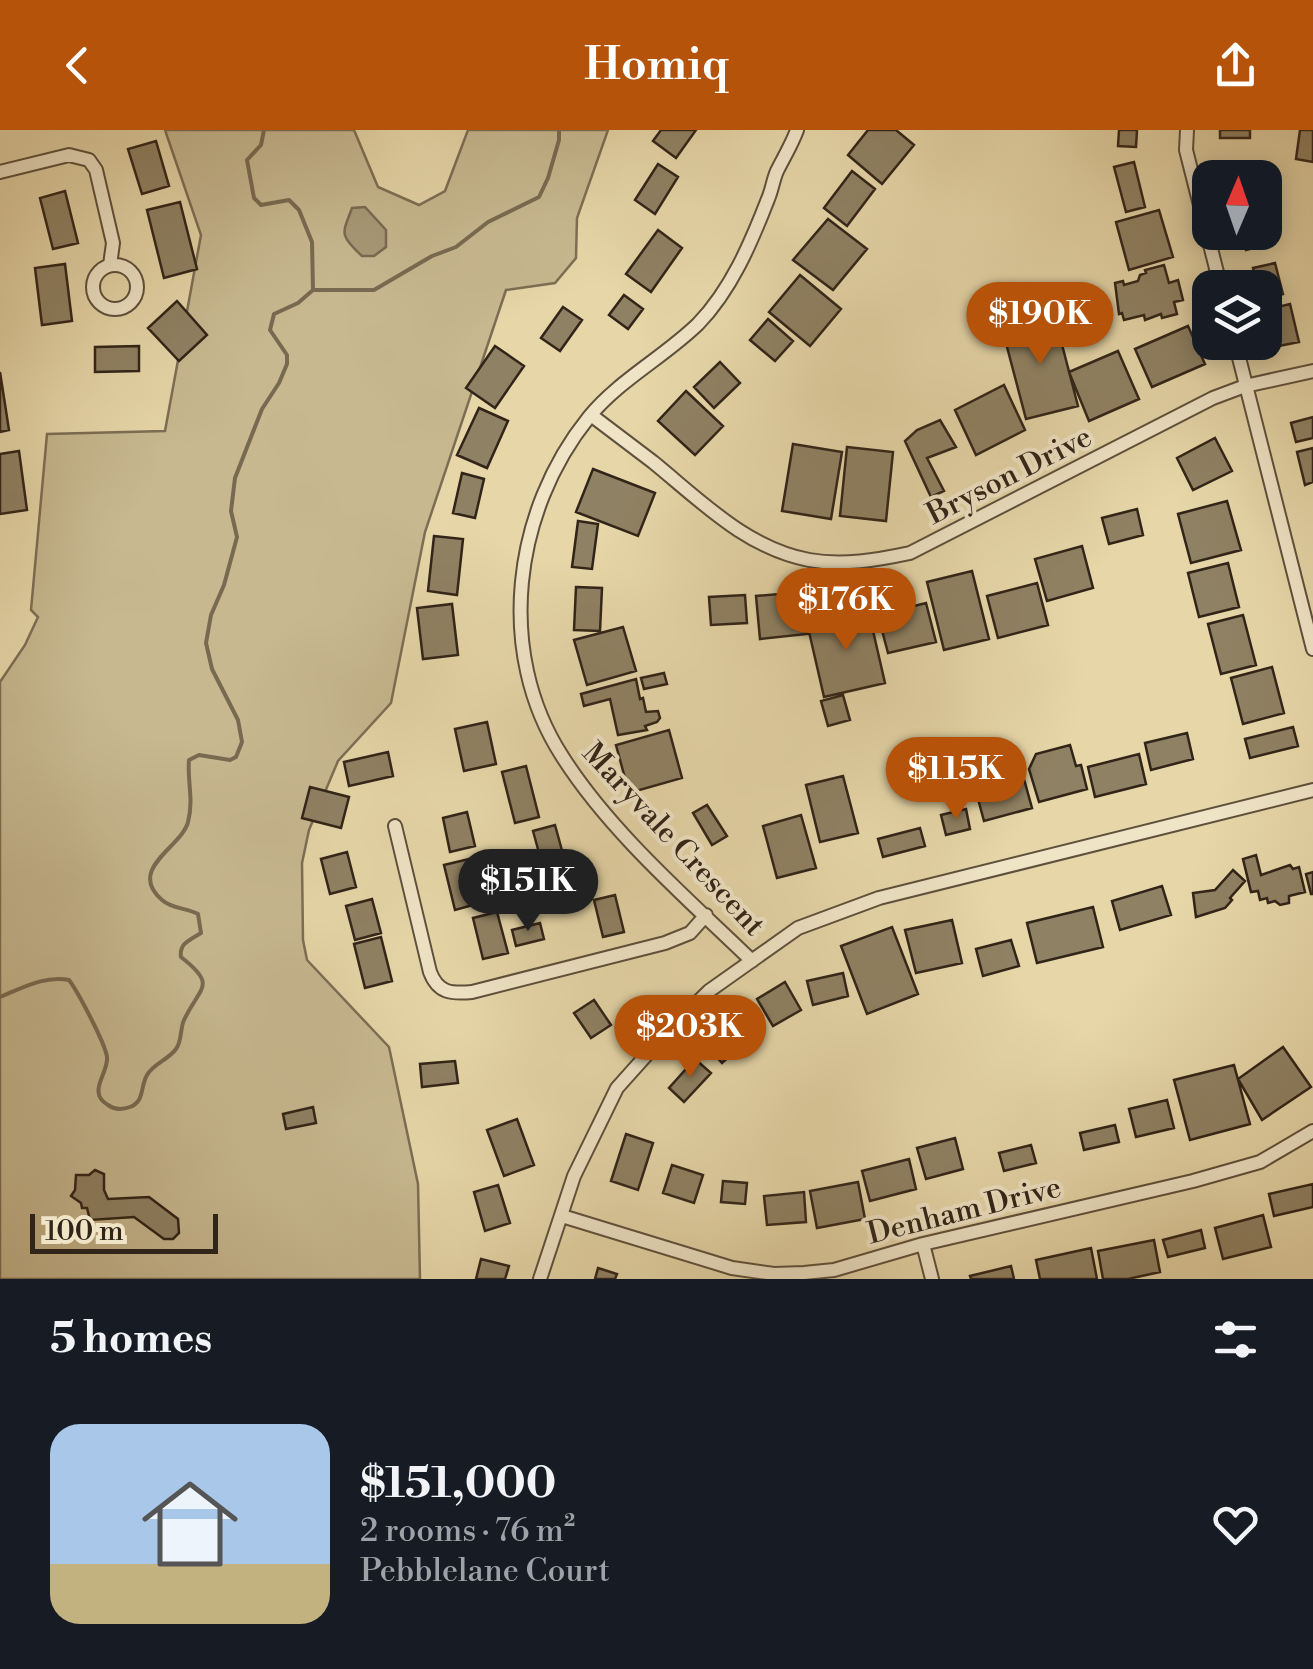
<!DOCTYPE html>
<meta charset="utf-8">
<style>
body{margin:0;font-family:"Libre Bodoni",serif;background:#242831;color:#f1f3f6;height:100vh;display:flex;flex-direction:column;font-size:38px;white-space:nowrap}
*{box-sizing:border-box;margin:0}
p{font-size:32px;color:#9ea1a6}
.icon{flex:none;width:55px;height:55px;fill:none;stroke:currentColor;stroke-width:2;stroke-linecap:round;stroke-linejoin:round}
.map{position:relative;height:1149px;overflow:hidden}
.sheet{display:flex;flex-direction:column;background:#171b24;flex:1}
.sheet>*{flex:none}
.needle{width:65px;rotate:2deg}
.buttons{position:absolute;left:1192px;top:30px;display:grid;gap:20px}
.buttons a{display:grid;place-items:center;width:90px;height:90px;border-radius:20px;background:#171b24;box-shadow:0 5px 25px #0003;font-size:50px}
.scale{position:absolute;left:30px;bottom:25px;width:188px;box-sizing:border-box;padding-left:10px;border:5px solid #312418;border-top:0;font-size:28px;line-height:35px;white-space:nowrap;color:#312418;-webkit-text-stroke:8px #efe4c6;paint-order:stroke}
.price{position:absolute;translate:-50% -85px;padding:0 22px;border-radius:35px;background:#b45309;color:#fff;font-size:32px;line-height:65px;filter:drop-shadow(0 2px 5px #0008)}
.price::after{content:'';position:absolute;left:50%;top:60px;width:30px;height:22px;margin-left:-15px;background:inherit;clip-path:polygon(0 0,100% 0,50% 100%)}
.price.active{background:#222;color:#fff}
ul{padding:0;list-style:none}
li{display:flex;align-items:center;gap:30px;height:250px;padding:0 50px}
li+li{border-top:2px solid #363941}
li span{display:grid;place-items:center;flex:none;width:280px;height:200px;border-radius:30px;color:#555}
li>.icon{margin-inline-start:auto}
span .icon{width:120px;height:120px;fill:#fffc;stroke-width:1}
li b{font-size:42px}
h2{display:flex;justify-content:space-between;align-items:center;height:120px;padding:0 50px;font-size:42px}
header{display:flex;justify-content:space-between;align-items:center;height:130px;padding:0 50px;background:#b45309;color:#fff;font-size:45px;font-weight:600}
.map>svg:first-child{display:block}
.green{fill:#c7b890;stroke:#7c6e54;stroke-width:2.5}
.water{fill:#a89977;stroke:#786a51;stroke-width:2.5}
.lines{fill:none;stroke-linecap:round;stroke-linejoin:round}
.stream{stroke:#786a51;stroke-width:4}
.building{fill:#8f8163;stroke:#312418;stroke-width:2.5}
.street-casing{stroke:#5e503c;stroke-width:16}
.street{stroke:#efe4c6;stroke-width:12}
.labels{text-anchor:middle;stroke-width:8;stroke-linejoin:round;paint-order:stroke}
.street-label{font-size:30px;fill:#312418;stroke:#efe4c6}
</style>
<header><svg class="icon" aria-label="back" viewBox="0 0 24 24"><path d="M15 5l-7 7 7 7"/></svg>Homiq<svg class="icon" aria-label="share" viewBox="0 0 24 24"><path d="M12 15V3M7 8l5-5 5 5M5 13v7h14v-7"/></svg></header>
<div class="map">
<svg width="1313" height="1149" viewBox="0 0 1313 1149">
<rect width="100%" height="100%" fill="#e6d6a8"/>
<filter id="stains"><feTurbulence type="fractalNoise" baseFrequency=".002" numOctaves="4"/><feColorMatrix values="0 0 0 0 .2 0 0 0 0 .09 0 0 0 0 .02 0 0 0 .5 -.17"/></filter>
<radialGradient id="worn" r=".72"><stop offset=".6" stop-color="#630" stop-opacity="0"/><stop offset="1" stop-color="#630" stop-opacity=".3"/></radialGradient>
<path class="green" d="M165,0H354L378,57L419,75L445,61L468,0H608L577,88L576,128L555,153L506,160L425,402L391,573L338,631L309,700L302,733L303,810L307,830L389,917L418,1054L420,1149H0V552L25,515L38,487L31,480L47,304L165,301L201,105Z"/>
<path class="water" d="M365,77L386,100V117L374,126H362C338,104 343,103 352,78Z"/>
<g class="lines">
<path class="stream" d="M264,0L261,15L247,30L254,68L261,75L289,70L299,80L312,112L313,160
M0,867C22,858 45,845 69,850C78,862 105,913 107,927C109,943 86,962 108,975C115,980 122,980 130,977C145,971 140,957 147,945C153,934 168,930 176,919C182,911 180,899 184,890C200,856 218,856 181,827C179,813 190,810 201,803L198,784C187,778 172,779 162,770C126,739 182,717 188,692C194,670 187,650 189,630L199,625L230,630L236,627L242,612L238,590L212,539L206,513L211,485L224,455L237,407L231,381L235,348L262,279L279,253L287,234V225L270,200L274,184L298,173L313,160H374L432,126L456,117L488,92L539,67L548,48L559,10V0"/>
</g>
<path class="building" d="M661,0H696L676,28L653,11Z
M868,0H896L914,15L882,54L848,25Z
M1119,0H1137L1136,17L1118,16Z
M1220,0H1250V8H1220Z
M1300,0H1313V32L1296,29Z
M156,11L169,56L142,64L128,19Z
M1134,32L1145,77L1126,82L1114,37Z
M658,34L678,47L655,84L635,70Z
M1240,35L1243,48H1226L1224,39Z
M852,41L875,59L847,96L824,78Z
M65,61L78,113L53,119L40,68Z
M180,72L197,139L164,148L147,80Z
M1159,80L1173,127L1129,140L1116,92Z
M828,89L867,119L833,160L793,130Z
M658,100L682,118L651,162L626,144Z
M1242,102H1258L1261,116L1246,120Z
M1275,133L1283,164L1265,169V158H1258L1253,138Z
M65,134L72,191L42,195L35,138Z
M1164,135L1169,153L1178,150L1183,170L1174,172L1177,184L1162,188L1161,184L1145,190L1144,185L1124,190L1122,183L1119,184L1115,153L1123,151L1124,155L1138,151L1140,145L1146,143L1145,140Z
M800,145L841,179L810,216L769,182Z
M624,165L643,179L628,199L609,185Z
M177,171L207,205L179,231L148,198Z
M1290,174L1299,212L1269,218L1265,180Z
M563,177L582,190L560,221L541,208Z
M1054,184L1078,276L1026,289L1002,198Z
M768,189L793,211L775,231L750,210Z
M1188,196L1205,234L1152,257L1135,219Z
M139,216V241L95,242V217Z
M495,216L524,236L495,278L466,258Z
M1118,221L1139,269L1089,291L1069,242Z
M720,232L740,253L714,278L694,257Z
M0,242L9,300L0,302Z
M1004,255L1025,300L976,325L955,280Z
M686,261L723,296L695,325L658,291Z
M479,278L508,291L487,338L457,325Z
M1313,287V308L1296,312L1291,293Z
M940,290L956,317L927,328L944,361L931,367L905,311L917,300Z
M1215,308L1232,341L1193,360L1177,328Z
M793,314L842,322L831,389L782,381Z
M847,317L893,322L886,391L840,386Z
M1313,318V352L1305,355L1297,322Z
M19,321L27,380L0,384V324Z
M593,339L655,363L638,406L576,382Z
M462,343L484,349L475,388L453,383Z
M1227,371L1241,420L1191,433L1178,384Z
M1137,379L1143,405L1109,414L1102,388Z
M578,391L598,394L592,439L572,437Z
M434,406L463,409L457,465L428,461Z
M1082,416L1093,458L1047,471L1035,429Z
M1228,433L1239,477L1199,487L1188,443Z
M972,441L989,509L944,520L927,452Z
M1037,453L1048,495L998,508L987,466Z
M576,457L602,458L600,501L574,500Z
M803,462L807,504L760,509L756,466Z
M745,465L747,493L711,495L709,467Z
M926,473L936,512L888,523L878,485Z
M452,474L458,525L423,529L417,478Z
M868,479L885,553L824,567L807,493Z
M1243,485L1256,535L1221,544L1208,494Z
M623,497L636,541L587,555L574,510Z
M1272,537L1284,583L1243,594L1231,548Z
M664,543L667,554L644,559L641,548Z
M636,549L640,569L643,568L646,582L658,581L660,588L657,592L645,596L647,600L618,605L610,569L584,576L581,564Z
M843,565L850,590L828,596L821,571Z
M487,592L496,634L464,641L455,599Z
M1293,597L1298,616L1250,628L1245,609Z
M669,600L682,648L629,663L616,615Z
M1187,603L1193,629L1151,640L1145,613Z
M1070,615L1076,636L1081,635L1087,659L1039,672L1029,639L1036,624Z
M388,622L393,646L349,656L344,632Z
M1139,624L1146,654L1095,667L1088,637Z
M1019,631L1032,678L984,691L971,643Z
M526,636L539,687L515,693L502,642Z
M843,646L858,703L820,712L806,655Z
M310,657L349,667L341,698L302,688Z
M707,675L727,706L712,715L693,683Z
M966,679L970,699L946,705L941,685Z
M467,682L475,716L450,722L443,688Z
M801,685L816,738L777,748L763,696Z
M555,695L569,746L547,752L533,701Z
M920,698L925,716L883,727L878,709Z
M347,722L356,757L330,764L321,729Z
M1256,725L1261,745L1290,735L1293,739L1299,737L1305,762L1289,766V773L1280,775L1275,771L1268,773L1267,768L1260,770L1258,761L1251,762L1243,729Z
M469,729L480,773L455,780L444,735Z
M1233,740L1245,751L1230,768L1232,770L1225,778L1196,787L1193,763L1215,760Z
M1313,742V764H1311L1306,744Z
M1162,756L1171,785L1120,800L1112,771Z
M615,765L624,802L603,807L594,770Z
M372,769L381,803L355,810L346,776Z
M1093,777L1103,817L1037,833L1027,793Z
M497,782L508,823L483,829L473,788Z
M952,790L962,833L916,843L905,800Z
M540,793L544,809L516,816L512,800Z
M892,797L918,864L867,884L841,816Z
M381,807L392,851L365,858L354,814Z
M1011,810L1019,836L983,846L976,819Z
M843,843L848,866L813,875L807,851Z
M785,852L801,880L773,896L757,869Z
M594,870L611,895L591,908L574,883Z
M729,895L745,912L722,933L706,915Z
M1283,917L1311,957L1262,990L1238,949Z
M695,929L711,943L684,972L669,958Z
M455,931L458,953L422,957L420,934Z
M1234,935L1250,994L1190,1010L1174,950Z
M1167,970L1174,998L1136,1007L1129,979Z
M313,977L316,993L286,999L283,984Z
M517,989L534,1035L504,1046L487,1000Z
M1115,995L1119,1012L1084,1020L1080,1003Z
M626,1004L653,1013L638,1060L611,1051Z
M955,1008L963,1039L926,1049L917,1018Z
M1031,1015L1036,1033L1004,1041L999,1023Z
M909,1029L916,1059L870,1071L862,1041Z
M672,1035L703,1045L694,1073L663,1063Z
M95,1040L104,1044V1060L108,1069L149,1067L178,1089L179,1103L173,1109H164L134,1087L90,1090L87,1078H82L81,1073L71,1066L75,1060L76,1045H89Z
M723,1051L747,1053L745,1074L721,1072Z
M858,1052L865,1089L817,1098L810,1061Z
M1313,1054V1077L1274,1086L1269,1064Z
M498,1055L510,1093L485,1101L474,1062Z
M804,1062L806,1092L767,1095L764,1066Z
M1263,1085L1271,1117L1223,1129L1215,1098Z
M1201,1100L1205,1118L1168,1127L1163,1110Z
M1154,1110L1160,1142L1128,1149H1103L1098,1121Z
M1091,1118L1097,1149H1040L1036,1130Z
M481,1129L509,1136L505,1149H476Z
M1011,1136L1014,1149H971L970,1146Z
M598,1138L617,1144L615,1149H595Z"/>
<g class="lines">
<g class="street-casing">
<path id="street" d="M1187,0L1186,20L1221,158
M0,42L69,25L89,30L96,40L113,113L110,135
M93 157a22 22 0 1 1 44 0a22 22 0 1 1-44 0Z
M1235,212L1313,519
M591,285C611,300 632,316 653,332C701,371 746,418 809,430C843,436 877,430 910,423L1213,268L1245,256L1313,241
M395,696L430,842C438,863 451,864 472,862L665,813L690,803L706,785
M752,831C688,769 610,702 562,626C495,522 513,381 589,287C618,251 664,227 698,194C731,160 751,113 768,69C772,60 773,50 777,41C784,27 792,14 797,0
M562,1086L732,1138L774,1144L804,1143L834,1140L923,1114L1193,1051L1260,1032L1313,1001
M923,1114L932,1149
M540,1149L574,1046L617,958L668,901L709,861L798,798L879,768L1313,660"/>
</g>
<use href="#street" class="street"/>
</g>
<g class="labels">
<g class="street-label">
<text transform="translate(1009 345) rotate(-27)" y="10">Bryson Drive</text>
<text transform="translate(674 709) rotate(47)" y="10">Maryvale Crescent</text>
<text transform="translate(964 1080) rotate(-14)" y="10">Denham Drive</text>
</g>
</g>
<rect width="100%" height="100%" filter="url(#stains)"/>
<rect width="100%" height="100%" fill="url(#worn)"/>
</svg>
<div class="buttons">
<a><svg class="needle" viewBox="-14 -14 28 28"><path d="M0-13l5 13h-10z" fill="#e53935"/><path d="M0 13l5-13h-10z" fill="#9ea1a6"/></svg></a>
<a><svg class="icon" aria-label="layers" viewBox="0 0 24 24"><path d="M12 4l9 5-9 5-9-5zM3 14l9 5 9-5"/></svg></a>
</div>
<div class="scale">100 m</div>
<b class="price" style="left:1040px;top:237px">$190K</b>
<b class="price" style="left:846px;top:523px">$176K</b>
<b class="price" style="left:956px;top:692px">$115K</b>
<b class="price active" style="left:528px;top:804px">$151K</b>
<b class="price" style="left:690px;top:950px">$203K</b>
</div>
<section class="sheet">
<h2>5 homes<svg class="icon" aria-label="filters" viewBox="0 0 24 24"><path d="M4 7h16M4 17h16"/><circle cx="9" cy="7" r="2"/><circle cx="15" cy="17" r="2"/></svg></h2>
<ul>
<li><span style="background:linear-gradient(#a9c7e8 70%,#c2b280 0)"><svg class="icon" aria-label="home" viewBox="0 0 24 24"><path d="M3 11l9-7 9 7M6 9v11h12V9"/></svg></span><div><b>$151,000</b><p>2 rooms · 76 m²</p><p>Pebblelane Court</p></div><svg class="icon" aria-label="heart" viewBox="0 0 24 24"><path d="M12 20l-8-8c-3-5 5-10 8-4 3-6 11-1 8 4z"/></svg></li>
</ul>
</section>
